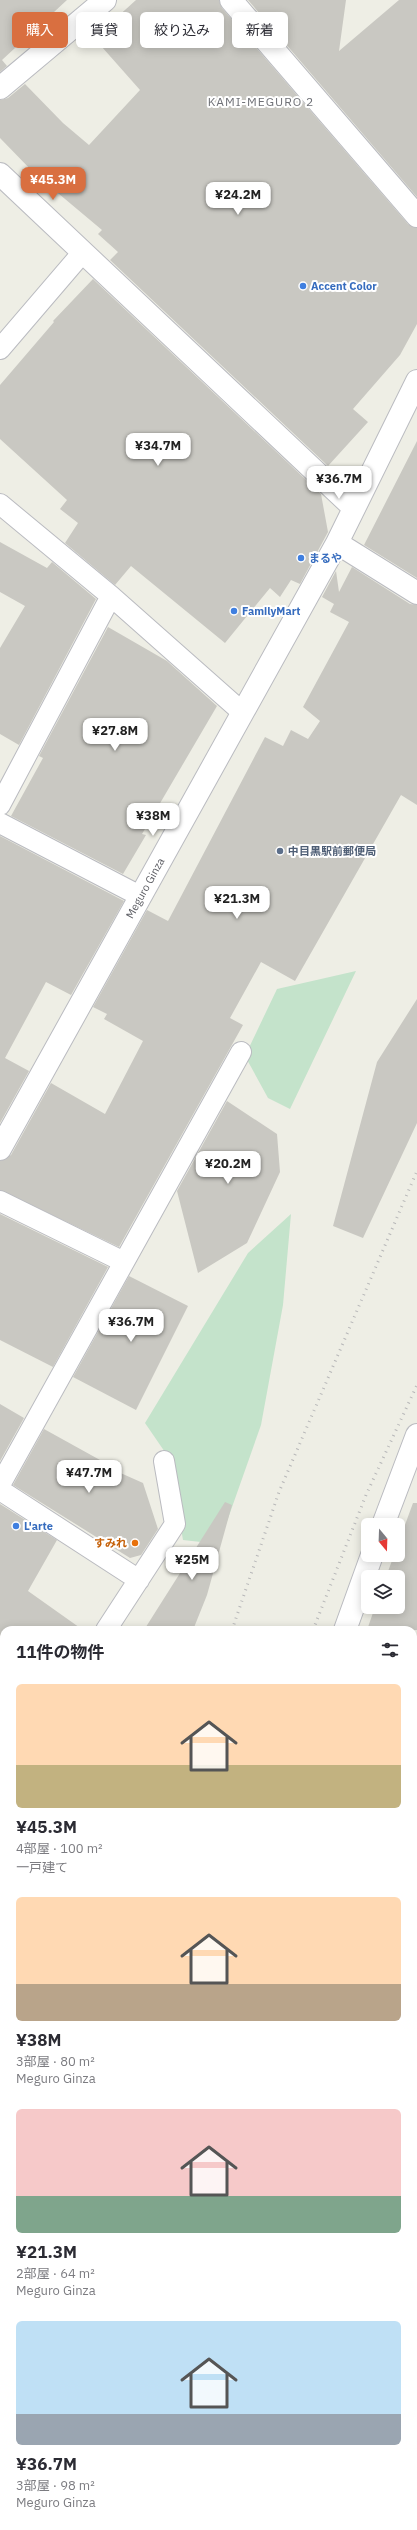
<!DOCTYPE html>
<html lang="ja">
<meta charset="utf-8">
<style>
body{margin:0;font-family:"IBM Plex Sans","Noto Sans JP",sans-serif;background:#f7f7f7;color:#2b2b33;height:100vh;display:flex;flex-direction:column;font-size:15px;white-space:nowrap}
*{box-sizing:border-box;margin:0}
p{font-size:13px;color:#7c7c81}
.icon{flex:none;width:22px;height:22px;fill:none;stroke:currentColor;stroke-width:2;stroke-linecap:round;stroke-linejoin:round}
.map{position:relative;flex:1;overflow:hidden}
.side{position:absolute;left:0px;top:1626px;width:417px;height:904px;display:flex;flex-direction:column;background:#fff;border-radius:12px 12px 0 0;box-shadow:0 2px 10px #0003}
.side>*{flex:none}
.hud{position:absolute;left:12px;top:12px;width:393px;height:36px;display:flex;gap:8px}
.needle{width:26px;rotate:161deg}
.buttons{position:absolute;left:361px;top:1518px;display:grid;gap:8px}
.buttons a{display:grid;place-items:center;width:44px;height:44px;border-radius:6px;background:#fff;box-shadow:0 2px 10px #0003;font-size:20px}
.price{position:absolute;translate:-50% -34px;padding:0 9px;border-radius:8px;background:#fff;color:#222;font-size:13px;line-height:26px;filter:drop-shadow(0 1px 2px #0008)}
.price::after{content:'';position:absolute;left:50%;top:24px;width:12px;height:9px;margin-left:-6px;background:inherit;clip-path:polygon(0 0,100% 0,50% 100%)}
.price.on{background:#d96f40;color:#fff}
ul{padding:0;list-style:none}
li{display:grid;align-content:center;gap:8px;height:212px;padding:0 16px}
li span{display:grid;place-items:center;height:124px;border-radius:6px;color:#555}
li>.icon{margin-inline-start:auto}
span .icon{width:72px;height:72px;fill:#fffc;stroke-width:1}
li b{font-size:17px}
h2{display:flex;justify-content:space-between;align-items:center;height:48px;padding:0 16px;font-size:17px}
.chip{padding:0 14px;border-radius:6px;background:#fff;box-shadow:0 2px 10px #0003;font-size:14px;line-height:36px}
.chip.on{background:#d96f40;color:#fff}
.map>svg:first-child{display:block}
.green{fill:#c4e3cb}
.building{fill:#c9c8c2}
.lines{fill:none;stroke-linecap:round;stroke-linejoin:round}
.motorway-tunnel{stroke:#cacac5;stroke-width:22;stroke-dasharray:22 11;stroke-linecap:butt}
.service-casing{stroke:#babbc0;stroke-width:22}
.minor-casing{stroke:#babbc0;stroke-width:24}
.primary-casing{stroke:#e4de68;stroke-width:24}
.service{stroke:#fff;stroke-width:20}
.minor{stroke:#fff;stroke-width:22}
.primary{stroke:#f3f7b1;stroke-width:22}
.rail{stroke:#b7b7b8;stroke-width:3;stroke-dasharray:1 5;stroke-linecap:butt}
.shop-dot{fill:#3f7fe0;stroke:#fff;stroke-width:1.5}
.service-dot{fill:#5c6f8a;stroke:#fff;stroke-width:1.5}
.food-dot{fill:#e8710a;stroke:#fff;stroke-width:1.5}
.labels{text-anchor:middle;stroke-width:4;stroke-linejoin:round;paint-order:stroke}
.shop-label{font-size:11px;font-weight:bold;fill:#366cbe;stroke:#fff;text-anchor:start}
.service-label{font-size:11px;font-weight:bold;fill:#4e5e75;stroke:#fff;text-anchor:start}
.street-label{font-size:11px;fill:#5d5e64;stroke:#fff}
.food-label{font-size:11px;font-weight:bold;fill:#c56008;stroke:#fff;text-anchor:end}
.neighbourhood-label{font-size:12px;letter-spacing:1px;fill:#6e7076;stroke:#fff}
</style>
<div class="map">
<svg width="417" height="2530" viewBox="0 0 417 2530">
<rect width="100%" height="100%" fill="#eeeee5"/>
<path class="green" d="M356,971L290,1109L268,1098L245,1056L277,989Z
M291,1214L283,1305L261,1425L219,1544L183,1540L169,1458L145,1423L248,1253Z"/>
<path class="building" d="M0,0H67L2,60L7,66L0,72Z
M136,0H219L222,8L408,224L417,228V324L400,355L353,409L368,422L328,466L110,260L118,252L98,234L102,230L34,173L0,138V100L8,98L25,84L63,123L89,145L140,90L94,38Z
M248,0H346L339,51L399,0H417V197Z
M93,279L321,494L328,532L300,584L291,580L280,597L270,588L225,643L131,566L115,585L65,543L78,523L60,509L67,500L0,439V385L54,322L53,321Z
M417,441V578L364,545Z
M0,542L47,568L52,562L96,599L19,745L0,734V648L25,606L0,592Z
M352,567L410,604L417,605V805L401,795L295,981L261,962L230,1018L243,1025L119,1247L0,1190V1161L11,1155L51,1083L105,1114L143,1041L104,1019L107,1014L93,1007L147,910L168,921L265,737L283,746L291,730L308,739L320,721L303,707L349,622L330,612L334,604L322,597L336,571L339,592Z
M108,627L167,661L217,706L142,834L146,835L123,874L11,816L43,758L39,756Z
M0,836L124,901L71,995L46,982L5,1058L29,1071L0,1123Z
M417,999V1123L363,1238L333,1226L377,1062Z
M227,1101L277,1134L280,1172L247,1243L198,1273L177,1191Z
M0,1214L108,1267L53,1367L0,1340Z
M129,1276L188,1306L136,1410L73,1377Z
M0,1404L24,1418L0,1461Z
M44,1429L100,1460L98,1463L143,1483L158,1529L141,1555L130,1558L13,1485Z
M225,1502L232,1505L207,1595L193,1630H144Z
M413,1503H417V1630H367L375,1607H398V1577H386L394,1555H398V1544Z
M0,1504L57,1540L28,1591L83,1630H4L0,1640Z"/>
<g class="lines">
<path class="motorway-tunnel" d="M0,2471L4,2473
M116,2526L124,2530"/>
<g class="service-casing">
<path id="service" d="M0,349L83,252
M0,504L111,596L242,712
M0,805L111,596
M0,823L140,896
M0,1201L124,1262
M0,1485L241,1052
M0,1490L139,1580
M106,1630L175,1524L164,1461"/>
</g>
<g class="minor-casing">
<path id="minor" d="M231,0L417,216
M0,88L105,0
M0,174L354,508
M337,543L417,593
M0,1149L337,543L417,381
M383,1525L417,1435
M345,1630L372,1555
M0,1669L4,1671
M413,1901L417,1903
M413,2182L417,2163
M360,2530V2526"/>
</g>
<g class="primary-casing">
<path id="primary" d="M0,2491L4,2493
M68,2526L75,2530"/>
</g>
<use href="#service" class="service"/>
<use href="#minor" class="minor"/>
<use href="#primary" class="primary"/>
<path class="rail" d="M232,1630L279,1492L417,1171
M313,1630L366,1495L417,1385
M0,2098L4,2090
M0,2230L4,2222
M0,2279L4,2271
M0,2433L4,2424"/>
</g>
<g class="shop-dot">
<circle cx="303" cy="286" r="4"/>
<circle cx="301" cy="558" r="4"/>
<circle cx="234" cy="611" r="4"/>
<circle cx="16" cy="1526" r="4"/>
</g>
<circle class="service-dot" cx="280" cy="851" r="4"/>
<circle class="food-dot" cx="135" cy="1543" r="4"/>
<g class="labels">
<g class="shop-label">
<text x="311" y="290">Accent Color</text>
<text x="309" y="562">まるや</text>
<text x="242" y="615">FamilyMart</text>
<text x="24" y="1530">L'arte</text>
</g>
<g class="service-label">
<text x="288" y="855">中目黒駅前郵便局</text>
</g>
<g class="street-label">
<text transform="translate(145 888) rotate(-61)" y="4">Meguro Ginza</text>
</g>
<g class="food-label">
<text x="127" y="1547">すみれ</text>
</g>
<g class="neighbourhood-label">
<text x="261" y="106">KAMI-MEGURO 2</text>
</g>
</g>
</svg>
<div class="buttons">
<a><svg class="needle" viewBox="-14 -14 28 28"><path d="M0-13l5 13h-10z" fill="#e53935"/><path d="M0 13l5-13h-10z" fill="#7c7c81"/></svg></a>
<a><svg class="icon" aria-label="layers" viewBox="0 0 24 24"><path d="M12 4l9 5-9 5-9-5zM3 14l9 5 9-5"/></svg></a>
</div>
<b class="price on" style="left:53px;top:201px">¥45.3M</b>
<b class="price" style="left:238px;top:216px">¥24.2M</b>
<b class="price" style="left:158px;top:467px">¥34.7M</b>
<b class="price" style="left:339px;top:500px">¥36.7M</b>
<b class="price" style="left:115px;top:752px">¥27.8M</b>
<b class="price" style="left:153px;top:837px">¥38M</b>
<b class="price" style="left:237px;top:920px">¥21.3M</b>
<b class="price" style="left:228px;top:1185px">¥20.2M</b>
<b class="price" style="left:131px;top:1343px">¥36.7M</b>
<b class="price" style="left:89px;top:1494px">¥47.7M</b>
<b class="price" style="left:192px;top:1581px">¥25M</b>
<div class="hud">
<a class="chip on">購入</a>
<a class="chip">賃貸</a>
<a class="chip">絞り込み</a>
<a class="chip">新着</a>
</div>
<section class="side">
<h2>11件の物件<svg class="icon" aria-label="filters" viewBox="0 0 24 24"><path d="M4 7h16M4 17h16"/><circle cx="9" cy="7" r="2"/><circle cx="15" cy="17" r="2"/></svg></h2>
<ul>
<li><span style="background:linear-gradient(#ffd9b3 65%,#c2b280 0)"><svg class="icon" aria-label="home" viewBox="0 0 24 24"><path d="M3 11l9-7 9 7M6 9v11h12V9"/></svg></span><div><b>¥45.3M</b><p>4部屋 · 100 m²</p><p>一戸建て</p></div></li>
<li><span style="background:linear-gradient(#ffd9b3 70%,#b9a48a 0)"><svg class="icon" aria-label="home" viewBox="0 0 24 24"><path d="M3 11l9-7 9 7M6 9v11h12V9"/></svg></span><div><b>¥38M</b><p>3部屋 · 80 m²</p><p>Meguro Ginza</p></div></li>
<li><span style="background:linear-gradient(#f6c9c9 70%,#7fa58c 0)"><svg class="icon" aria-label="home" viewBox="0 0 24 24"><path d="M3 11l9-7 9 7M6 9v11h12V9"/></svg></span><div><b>¥21.3M</b><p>2部屋 · 64 m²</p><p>Meguro Ginza</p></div></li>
<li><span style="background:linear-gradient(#bfe0f5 75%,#9aa5b1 0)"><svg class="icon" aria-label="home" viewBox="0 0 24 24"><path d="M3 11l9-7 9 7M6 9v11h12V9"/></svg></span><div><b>¥36.7M</b><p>3部屋 · 98 m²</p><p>Meguro Ginza</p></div></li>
</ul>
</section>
</div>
